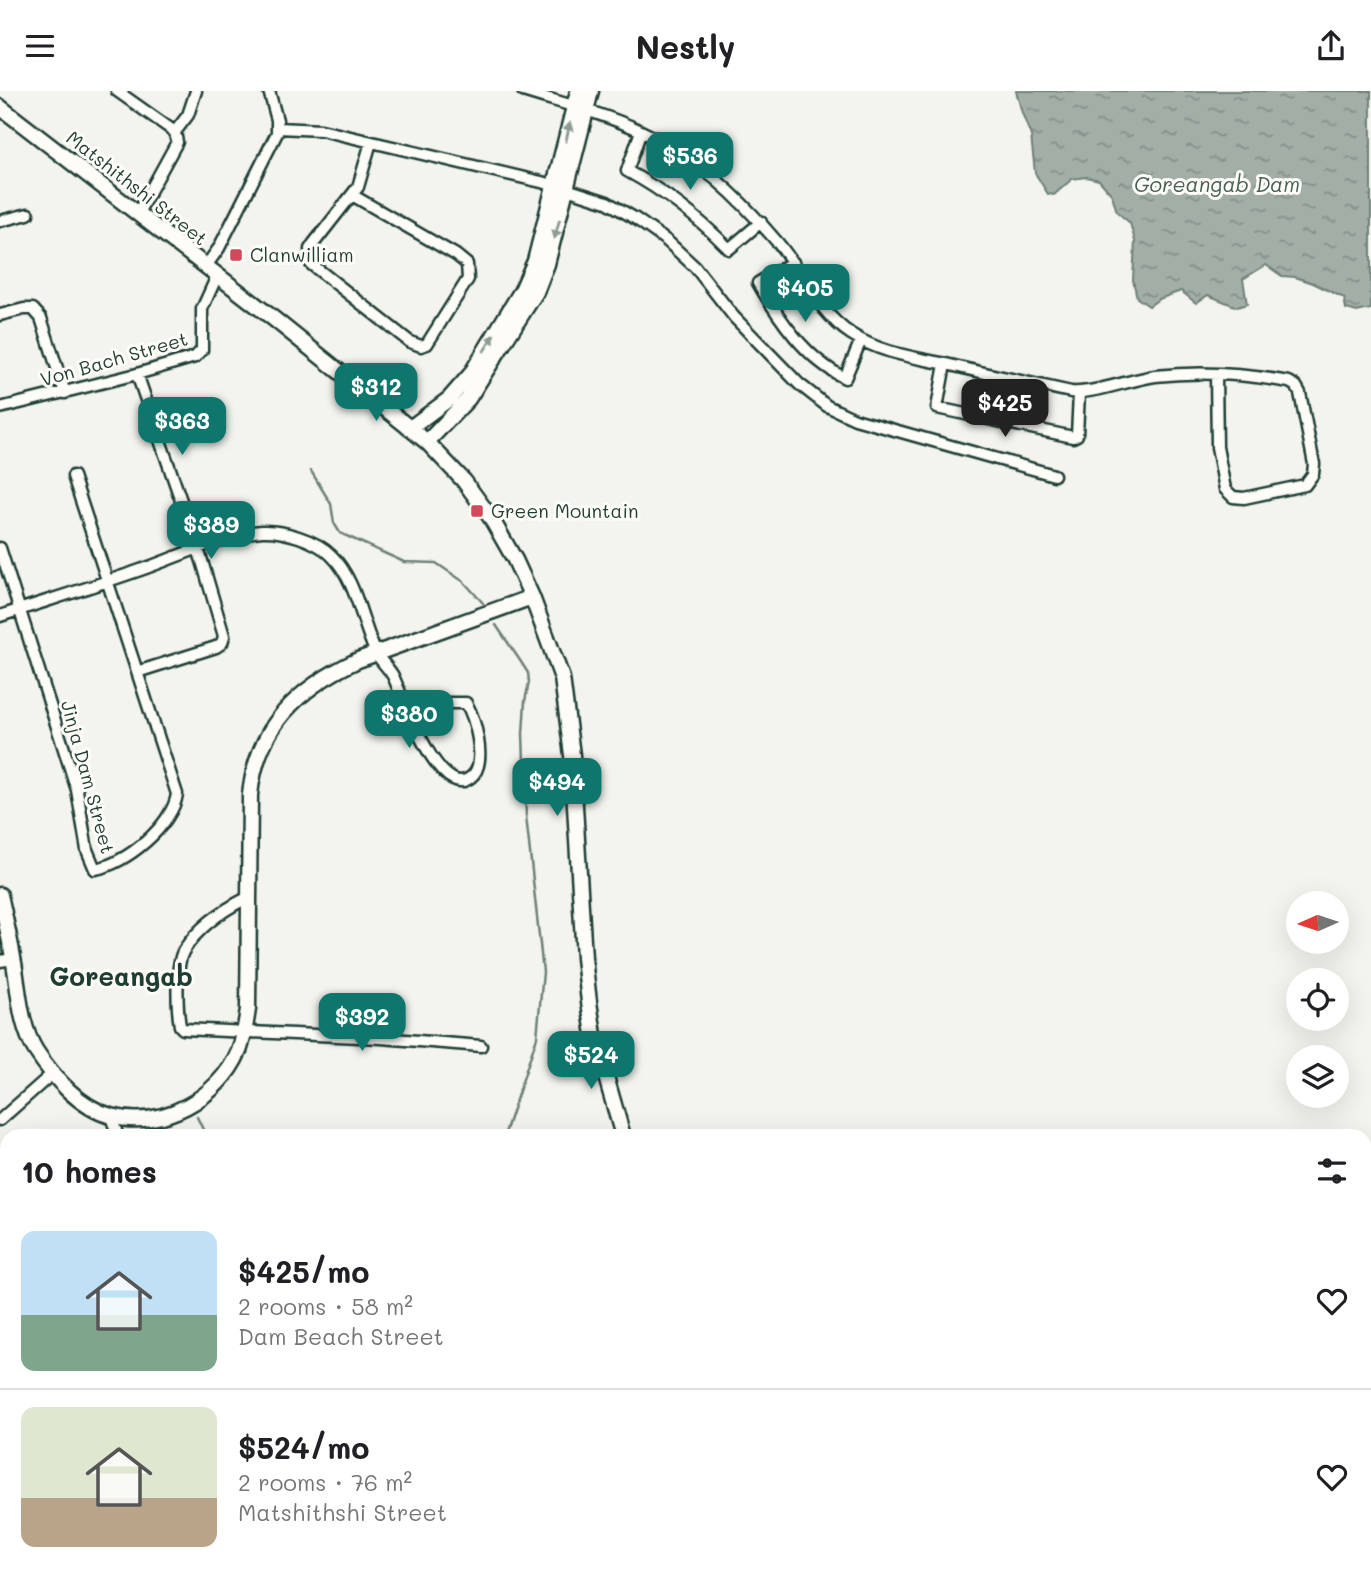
<!DOCTYPE html>
<meta charset="utf-8">
<style>
body{margin:0;font-family:Mali,sans-serif;background:#f6f6f6;color:#202124;height:100vh;display:flex;flex-direction:column;font-size:26px;white-space:nowrap}
*{box-sizing:border-box;margin:0}
p{font-size:23px;color:#757577}
.icon{flex:none;width:38px;height:38px;fill:none;stroke:currentColor;stroke-width:2;stroke-linecap:round;stroke-linejoin:round}
.map{position:relative;flex:1;overflow:hidden}
.drawer{position:absolute;left:0px;top:1038px;width:1372px;height:450px;display:flex;flex-direction:column;background:#fff;border-radius:21px 21px 0 0;box-shadow:0 7px 28px #0002}
.drawer>*{flex:none}
.needle{width:46px;rotate:267deg}
.tools{position:absolute;left:1286px;top:800px;display:grid;gap:14px}
.tools a{display:grid;place-items:center;width:63px;height:63px;border-radius:50%;background:#fff;box-shadow:0 7px 28px #0002;font-size:35px}
.price{position:absolute;translate:-50% -60px;padding:0 16px;border-radius:14px;background:#0f766e;color:#fff;font-size:23px;line-height:46px;filter:drop-shadow(0 2px 4px #0008)}
.price::after{content:'';position:absolute;left:50%;top:42px;width:21px;height:16px;margin-left:-10px;background:inherit;clip-path:polygon(0 0,100% 0,50% 100%)}
.price.on{background:#222;color:#fff}
ul{padding:0;list-style:none}
li{display:flex;align-items:center;gap:21px;height:175px;padding:0 21px}
li+li{border-top:2px solid #e0e0e0}
li span{display:grid;place-items:center;flex:none;width:196px;height:140px;border-radius:14px;color:#555}
li>.icon{margin-inline-start:auto}
span .icon{width:84px;height:84px;fill:#fffc;stroke-width:1}
li b{font-size:30px}
h2{display:flex;justify-content:space-between;align-items:center;height:84px;padding:0 21px;font-size:30px}
header{display:flex;justify-content:space-between;align-items:center;height:91px;padding:0 21px;background:#fff;font-size:32px;font-weight:700}
.map>svg:first-child{display:block}
.water{fill:url(#water-ripples);stroke:#6e8179;stroke-width:2}
.lines{fill:none;stroke-linecap:round;stroke-linejoin:round}
.stream{stroke:#6e8179;stroke-width:2.5}
.street-casing{stroke:#1f3d34;stroke-width:15}
.secondary-casing{stroke:#1f3d34;stroke-width:19}
.street{stroke:#fdfcf7;stroke-width:10}
.secondary{stroke:#fdfcf7;stroke-width:14}
.oneway{fill:#8e9c96}
.poi-dot{fill:#d1495b;stroke:#fdfcf7;stroke-width:2.5}
.labels{text-anchor:middle;stroke-width:6;stroke-linejoin:round;paint-order:stroke}
.street-label{font-size:19px;fill:#1f3d34;stroke:#fdfcf7}
.poi-label{font-size:19px;fill:#1f3d34;stroke:#fdfcf7;text-anchor:start}
.water-label{font-size:21px;font-style:italic;fill:#475f56;stroke:#fdfcf7}
.district-label{font-size:26px;font-weight:bold;fill:#1f3d34;stroke:#fdfcf7}
</style>
<header><svg class="icon" aria-label="menu" viewBox="0 0 24 24"><path d="M4 6h16M4 12h16M4 18h16"/></svg>Nestly<svg class="icon" aria-label="share" viewBox="0 0 24 24"><path d="M12 15V3M7 8l5-5 5 5M5 13v7h14v-7"/></svg></header>
<div class="map">
<svg width="1371" height="1487" viewBox="0 0 1371 1487">
<defs>
<pattern id="water-ripples" width="26" height="14" patternUnits="userSpaceOnUse" patternTransform="scale(1.75)"><rect width="26" height="14" fill="#a3aea7"/><path d="M2 4q2-2 4 0t4 0M15 11q2-2 4 0t4 0" fill="none" stroke="#848f89"/></pattern>
</defs>
<rect width="100%" height="100%" fill="#f4f4ef"/>
<filter id="ink" filterUnits="userSpaceOnUse"><feTurbulence type="fractalNoise" baseFrequency=".0143" numOctaves="2"/><feDisplacementMap in="SourceGraphic" scale="14" xChannelSelector="R" yChannelSelector="G"/><feConvolveMatrix kernelMatrix="1 2 1 2 8 2 1 2 1" color-interpolation-filters="sRGB"/></filter>
<g filter="url(#ink)">
<path class="water" d="M1016,0H1371V218L1357,221L1346,218L1344,207L1313,192L1295,186L1282,185L1266,174L1243,188L1247,213L1237,216L1208,204L1196,212L1181,200L1159,208L1149,215L1137,207L1133,189L1135,150L1130,132L1117,121L1112,104L1099,89L1086,86L1072,88L1054,104L1048,103L1035,82L1031,45L1022,22Z"/>
<g class="lines">
<path class="stream" d="M311,380L331,413L334,432L340,442L404,471L436,472L464,491L483,512
M496,534L521,571L528,582L529,591L525,610L523,643L526,725L543,881L537,946L504,1045
M197,1026L206,1045
M1134,1480L1140,1487"/>
<g class="street-casing">
<path id="street" d="M117,0L175,41L177,51L138,122
M523,0C561,12 602,22 639,39C695,64 739,106 778,152C803,181 817,221 851,243C880,262 913,266 946,273C988,283 1029,292 1071,301C1093,303 1129,289 1155,285C1198,280 1246,283 1289,291L1296,295L1300,302L1314,373L1313,383L1305,394L1244,407L1233,406L1225,398L1217,356L1216,284
M278,37L321,39L554,94L607,111L636,128L667,150L695,176L734,226L799,293L827,315L855,328L1054,384
M641,40L627,80C666,101 698,126 729,158L761,131
M175,41L188,24L196,0
M352,104L456,164L467,173L468,188L427,253L421,255L410,251L311,173L310,158L314,152L358,96L371,51
M0,130L28,123
M793,171L758,192C779,228 806,268 845,287L861,249
M206,175L219,157L277,42V29L269,0
M0,224L24,218H33L41,227L65,302
M945,273L937,317L1073,346L1077,344L1079,302
M137,283L202,470L224,545L222,552L216,556L137,581
M0,317L137,283L195,266L202,259V218L217,185
M0,457L77,699L87,759L95,778C125,774 173,734 177,703L73,385
M0,525C49,509 98,494 146,477C180,465 226,443 262,440C283,439 316,449 331,464C356,488 361,529 375,560C379,569 388,576 393,585C401,601 442,720 474,683C486,668 475,627 466,612H441L407,622
M247,807C223,819 199,835 184,859C175,873 177,918 180,935L183,938L381,947L481,955
M0,870L13,868
M111,1026L118,1045
M0,1029L53,982
M0,1225L7,1224
M491,1480L500,1487
M9,1487L15,1480
M264,1487V1480"/>
</g>
<g class="secondary-casing">
<path id="secondary" d="M0,16L274,228L427,351L464,390L491,427L515,469L532,506L562,587L572,664L584,867L589,911L594,944L623,1045
M410,337L449,308L471,283L522,199L535,170L578,0
M427,351L468,308L536,201L547,173L591,0
M0,804C5,826 10,849 14,872C19,900 20,935 36,960C53,986 80,1017 111,1025C162,1039 219,1007 239,960C244,947 246,932 248,918L250,704C257,635 298,597 358,569L532,506
M1365,1196L1371,1198"/>
</g>
<use href="#street" class="street"/>
<use href="#secondary" class="secondary"/>
</g>
<defs><path id="oneway-solid" d="M-6-.8H1V-3.2L6.5 0L1 3.2V.8H-6Z" transform="scale(1.75)"/></defs>
<g class="oneway">
<use href="#oneway-solid" transform="translate(568 41) rotate(-77)"/>
<use href="#oneway-solid" transform="translate(557 138) rotate(105)"/>
<use href="#oneway-solid" transform="translate(489 252) rotate(-59)"/>
</g>
</g>
<g class="poi-dot">
<rect x="229" y="157" width="14" height="14" rx="3.5"/>
<rect x="470" y="413" width="14" height="14" rx="3.5"/>
</g>
<g class="labels">
<g class="street-label">
<text transform="translate(137 97) rotate(38)" y="7">Matshithshi Street</text>
<text transform="translate(114 268) rotate(-16)" y="7">Von Bach Street</text>
<text transform="translate(88 686) rotate(75)" y="7">Jinja Dam Street</text>
</g>
<g class="poi-label">
<text x="250" y="171">Clanwilliam</text>
<text x="491" y="427">Green Mountain</text>
</g>
<g class="water-label">
<text x="1217" y="101">Goreangab Dam</text>
</g>
<g class="district-label">
<text x="121" y="895">Goreangab</text>
</g>
</g>
</svg>
<div class="tools">
<a><svg class="needle" viewBox="-14 -14 28 28"><path d="M0-13l5 13h-10z" fill="#e53935"/><path d="M0 13l5-13h-10z" fill="#757577"/></svg></a>
<a><svg class="icon" aria-label="locate" viewBox="0 0 24 24"><circle cx="12" cy="12" r="6"/><path d="M12 2v4M12 18v4M2 12h4M18 12h4"/></svg></a>
<a><svg class="icon" aria-label="layers" viewBox="0 0 24 24"><path d="M12 4l9 5-9 5-9-5zM3 14l9 5 9-5"/></svg></a>
</div>
<b class="price" style="left:690px;top:101px">$536</b>
<b class="price" style="left:805px;top:233px">$405</b>
<b class="price" style="left:376px;top:332px">$312</b>
<b class="price on" style="left:1005px;top:348px">$425</b>
<b class="price" style="left:182px;top:366px">$363</b>
<b class="price" style="left:211px;top:470px">$389</b>
<b class="price" style="left:409px;top:659px">$380</b>
<b class="price" style="left:557px;top:727px">$494</b>
<b class="price" style="left:362px;top:962px">$392</b>
<b class="price" style="left:591px;top:1000px">$524</b>
<section class="drawer">
<h2>10 homes<svg class="icon" aria-label="filters" viewBox="0 0 24 24"><path d="M4 7h16M4 17h16"/><circle cx="9" cy="7" r="2"/><circle cx="15" cy="17" r="2"/></svg></h2>
<ul>
<li><span style="background:linear-gradient(#bfe0f5 60%,#7fa58c 0)"><svg class="icon" aria-label="home" viewBox="0 0 24 24"><path d="M3 11l9-7 9 7M6 9v11h12V9"/></svg></span><div><b>$425/mo</b><p>2 rooms · 58 m²</p><p>Dam Beach Street</p></div><svg class="icon" aria-label="heart" viewBox="0 0 24 24"><path d="M12 20l-8-8c-3-5 5-10 8-4 3-6 11-1 8 4z"/></svg></li>
<li><span style="background:linear-gradient(#dfe7d0 65%,#b9a48a 0)"><svg class="icon" aria-label="home" viewBox="0 0 24 24"><path d="M3 11l9-7 9 7M6 9v11h12V9"/></svg></span><div><b>$524/mo</b><p>2 rooms · 76 m²</p><p>Matshithshi Street</p></div><svg class="icon" aria-label="heart" viewBox="0 0 24 24"><path d="M12 20l-8-8c-3-5 5-10 8-4 3-6 11-1 8 4z"/></svg></li>
</ul>
</section>
</div>
